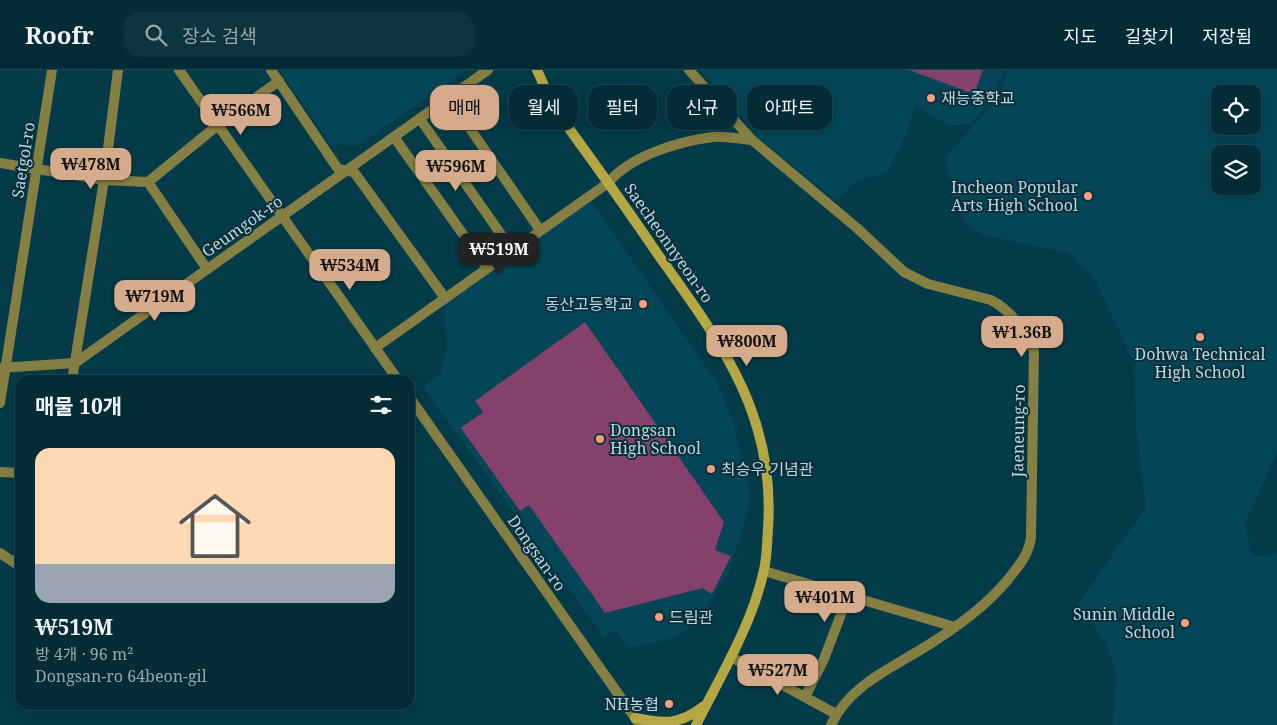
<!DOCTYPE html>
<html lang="ko">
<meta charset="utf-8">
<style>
body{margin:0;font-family:"Noto Serif","Noto Sans KR",serif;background:#0d343f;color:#f1f3f6;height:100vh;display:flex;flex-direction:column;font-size:19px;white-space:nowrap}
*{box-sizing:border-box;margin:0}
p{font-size:16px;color:#97a7ad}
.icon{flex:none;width:28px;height:28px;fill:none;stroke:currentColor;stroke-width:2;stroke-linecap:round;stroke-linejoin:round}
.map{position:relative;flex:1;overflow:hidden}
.sheet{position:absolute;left:15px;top:305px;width:400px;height:335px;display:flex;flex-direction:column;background:#032c37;border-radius:15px;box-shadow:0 2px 12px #0003,0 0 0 1px #244852}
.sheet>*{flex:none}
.guide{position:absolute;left:430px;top:15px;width:475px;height:45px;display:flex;gap:10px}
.controls{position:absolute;left:1211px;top:15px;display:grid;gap:10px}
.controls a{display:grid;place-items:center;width:50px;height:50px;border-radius:10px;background:#032c37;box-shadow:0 2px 12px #0003,0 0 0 1px #244852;font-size:25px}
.price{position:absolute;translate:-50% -42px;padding:0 11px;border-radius:10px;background:#d6ab8b;color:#111;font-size:16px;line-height:32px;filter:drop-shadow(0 1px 2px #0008)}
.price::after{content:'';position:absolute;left:50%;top:30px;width:15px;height:11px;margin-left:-8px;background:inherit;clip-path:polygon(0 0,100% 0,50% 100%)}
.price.current{background:#222;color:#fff}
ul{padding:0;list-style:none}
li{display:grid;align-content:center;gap:10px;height:265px;padding:0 20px}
li span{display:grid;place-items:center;height:155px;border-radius:15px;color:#555}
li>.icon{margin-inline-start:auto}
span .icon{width:90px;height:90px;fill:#fffc;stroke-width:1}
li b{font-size:21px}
h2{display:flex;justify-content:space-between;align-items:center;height:60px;padding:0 20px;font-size:21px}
.chip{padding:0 18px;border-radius:15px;background:#032c37;box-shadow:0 2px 12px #0003,0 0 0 1px #244852;font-size:18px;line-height:45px}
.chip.current{background:#d6ab8b;color:#111}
header{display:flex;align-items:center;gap:30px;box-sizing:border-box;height:70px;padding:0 25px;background:#032c37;border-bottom:1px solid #244852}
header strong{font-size:24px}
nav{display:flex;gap:28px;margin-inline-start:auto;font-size:18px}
.search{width:350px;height:45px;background:#0d343f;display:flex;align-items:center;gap:12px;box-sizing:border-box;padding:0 18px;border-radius:15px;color:#97a7ad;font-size:19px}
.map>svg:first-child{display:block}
.built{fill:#044657;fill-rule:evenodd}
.green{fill:#83416c}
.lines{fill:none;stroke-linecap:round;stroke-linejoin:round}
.minor{stroke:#867f44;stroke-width:10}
.tertiary{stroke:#867f44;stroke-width:10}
.secondary{stroke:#b5a844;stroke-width:10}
.poi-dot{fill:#f2a080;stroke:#0c2f3a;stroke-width:2}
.labels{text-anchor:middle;stroke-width:4;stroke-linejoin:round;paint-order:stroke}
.poi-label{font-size:16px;fill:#b8d7e2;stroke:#0c2f3a;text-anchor:start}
.street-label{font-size:16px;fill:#b8d7e2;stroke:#0c2f3a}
</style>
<header>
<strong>Roofr</strong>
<div class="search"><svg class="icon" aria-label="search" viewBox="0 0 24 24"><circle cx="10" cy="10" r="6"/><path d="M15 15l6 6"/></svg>장소 검색</div>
<nav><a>지도</a><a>길찾기</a><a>저장됨</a></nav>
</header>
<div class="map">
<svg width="1277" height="655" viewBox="0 0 1277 655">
<rect width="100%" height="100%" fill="#043b49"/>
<path class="built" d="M279,0H467L356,77L340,74L332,76Z
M700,0H1004L993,26L970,54L949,56L916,35L906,64L886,103L855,112L837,131L759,68Z
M1009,0H1277V382L1245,453L1252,485L1268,486L1277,483V655H1112L1117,605L1106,573L1078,534L1146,437L1136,358L1134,294L1095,208L1069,183L983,165L967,153L954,137L945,87L996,31ZM1220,24H1252V56H1220ZM1220,84H1252V116H1220Z
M590,129L717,313L733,350L750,426L743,460L728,502L697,554L669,569L629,578L615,560L604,567L423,317L441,303L447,277L444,235Z"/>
<path class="green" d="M909,0H983L974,24Z
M585,252L724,452L715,480L731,486L712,524L703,518L605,543L529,435L520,441L461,358L483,342L475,331Z"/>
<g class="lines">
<path class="minor" d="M271,0L338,99L354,102L445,228
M449,28L540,160
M420,49L512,180
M394,67L487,198
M0,93L104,110L148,112L218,55L279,11
M148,112L207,199
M375,278L608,113C630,86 679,71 713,67C726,66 739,69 752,70
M72,310L104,110L118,0
M0,402L20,403
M0,483L15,493L20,484
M764,501L955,557
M731,587L836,644
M805,627L824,589L848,526"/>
<path class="tertiary" d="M179,0L398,310
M689,0L752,70L857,158L904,202L928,214L991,230C1013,242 1024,260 1034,281L1031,467C1029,482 1022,492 1013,503C993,530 964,552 936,570C899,595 851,612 831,655
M0,298L75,293L488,0
M410,328L640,655
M0,333L52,0"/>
<path class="secondary" d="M537,0L554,38C590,87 625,136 659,186C721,273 776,345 768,459C767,473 767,487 764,500C752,555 721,605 696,655
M635,648C664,654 680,655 704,636"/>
</g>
<g class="poi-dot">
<circle cx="931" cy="28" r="5"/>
<circle cx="1088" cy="126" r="5"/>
<circle cx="643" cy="234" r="5"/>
<circle cx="1200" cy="267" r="5"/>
<circle cx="600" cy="369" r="5"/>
<circle cx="711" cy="399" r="5"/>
<circle cx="659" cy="547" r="5"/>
<circle cx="1185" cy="553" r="5"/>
<circle cx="669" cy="634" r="5"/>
</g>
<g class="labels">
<g class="poi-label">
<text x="941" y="34">재능중학교</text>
<text x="1078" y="123" text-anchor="end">Incheon Popular<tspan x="1078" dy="18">Arts High School</tspan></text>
<text x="633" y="240" text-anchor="end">동산고등학교</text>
<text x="1200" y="290" text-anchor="middle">Dohwa Technical<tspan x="1200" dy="18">High School</tspan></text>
<text x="610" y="366">Dongsan<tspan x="610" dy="18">High School</tspan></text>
<text x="721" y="405">최승우 기념관</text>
<text x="1175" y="550" text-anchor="end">Sunin Middle<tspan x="1175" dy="18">School</tspan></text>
<text x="669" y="553">드림관</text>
<text x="659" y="640" text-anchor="end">NH농협</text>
</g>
<g class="street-label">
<text transform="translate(23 90) rotate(-81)" y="6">Saetgol-ro</text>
<text transform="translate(242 156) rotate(-35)" y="6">Geumgok-ro</text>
<text transform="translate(669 173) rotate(55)" y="6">Saecheonnyeon-ro</text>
<text transform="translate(1018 361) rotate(-89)" y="6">Jaeneung-ro</text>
<text transform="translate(537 483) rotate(55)" y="6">Dongsan-ro</text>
</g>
</g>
</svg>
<div class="controls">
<a><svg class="icon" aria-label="locate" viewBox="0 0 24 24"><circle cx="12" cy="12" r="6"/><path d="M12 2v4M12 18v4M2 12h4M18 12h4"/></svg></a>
<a><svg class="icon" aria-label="layers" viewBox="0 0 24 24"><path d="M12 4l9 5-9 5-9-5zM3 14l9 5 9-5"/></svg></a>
</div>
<b class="price" style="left:241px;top:66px">₩566M</b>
<b class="price" style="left:91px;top:120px">₩478M</b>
<b class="price" style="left:456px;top:122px">₩596M</b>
<b class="price current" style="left:499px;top:205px">₩519M</b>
<b class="price" style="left:350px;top:221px">₩534M</b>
<b class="price" style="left:155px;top:252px">₩719M</b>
<b class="price" style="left:1022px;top:288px">₩1.36B</b>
<b class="price" style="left:747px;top:297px">₩800M</b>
<b class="price" style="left:825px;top:553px">₩401M</b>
<b class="price" style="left:778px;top:626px">₩527M</b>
<div class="guide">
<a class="chip current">매매</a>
<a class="chip">월세</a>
<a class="chip">필터</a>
<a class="chip">신규</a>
<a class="chip">아파트</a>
</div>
<section class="sheet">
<h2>매물 10개<svg class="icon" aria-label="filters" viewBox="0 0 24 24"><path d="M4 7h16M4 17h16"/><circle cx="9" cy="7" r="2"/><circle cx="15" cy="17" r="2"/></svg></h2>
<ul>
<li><span style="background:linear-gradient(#ffd9b3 75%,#9aa5b1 0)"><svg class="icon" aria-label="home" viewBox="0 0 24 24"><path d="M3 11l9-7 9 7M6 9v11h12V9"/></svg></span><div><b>₩519M</b><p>방 4개 · 96 m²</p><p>Dongsan-ro 64beon-gil</p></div></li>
</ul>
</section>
</div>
